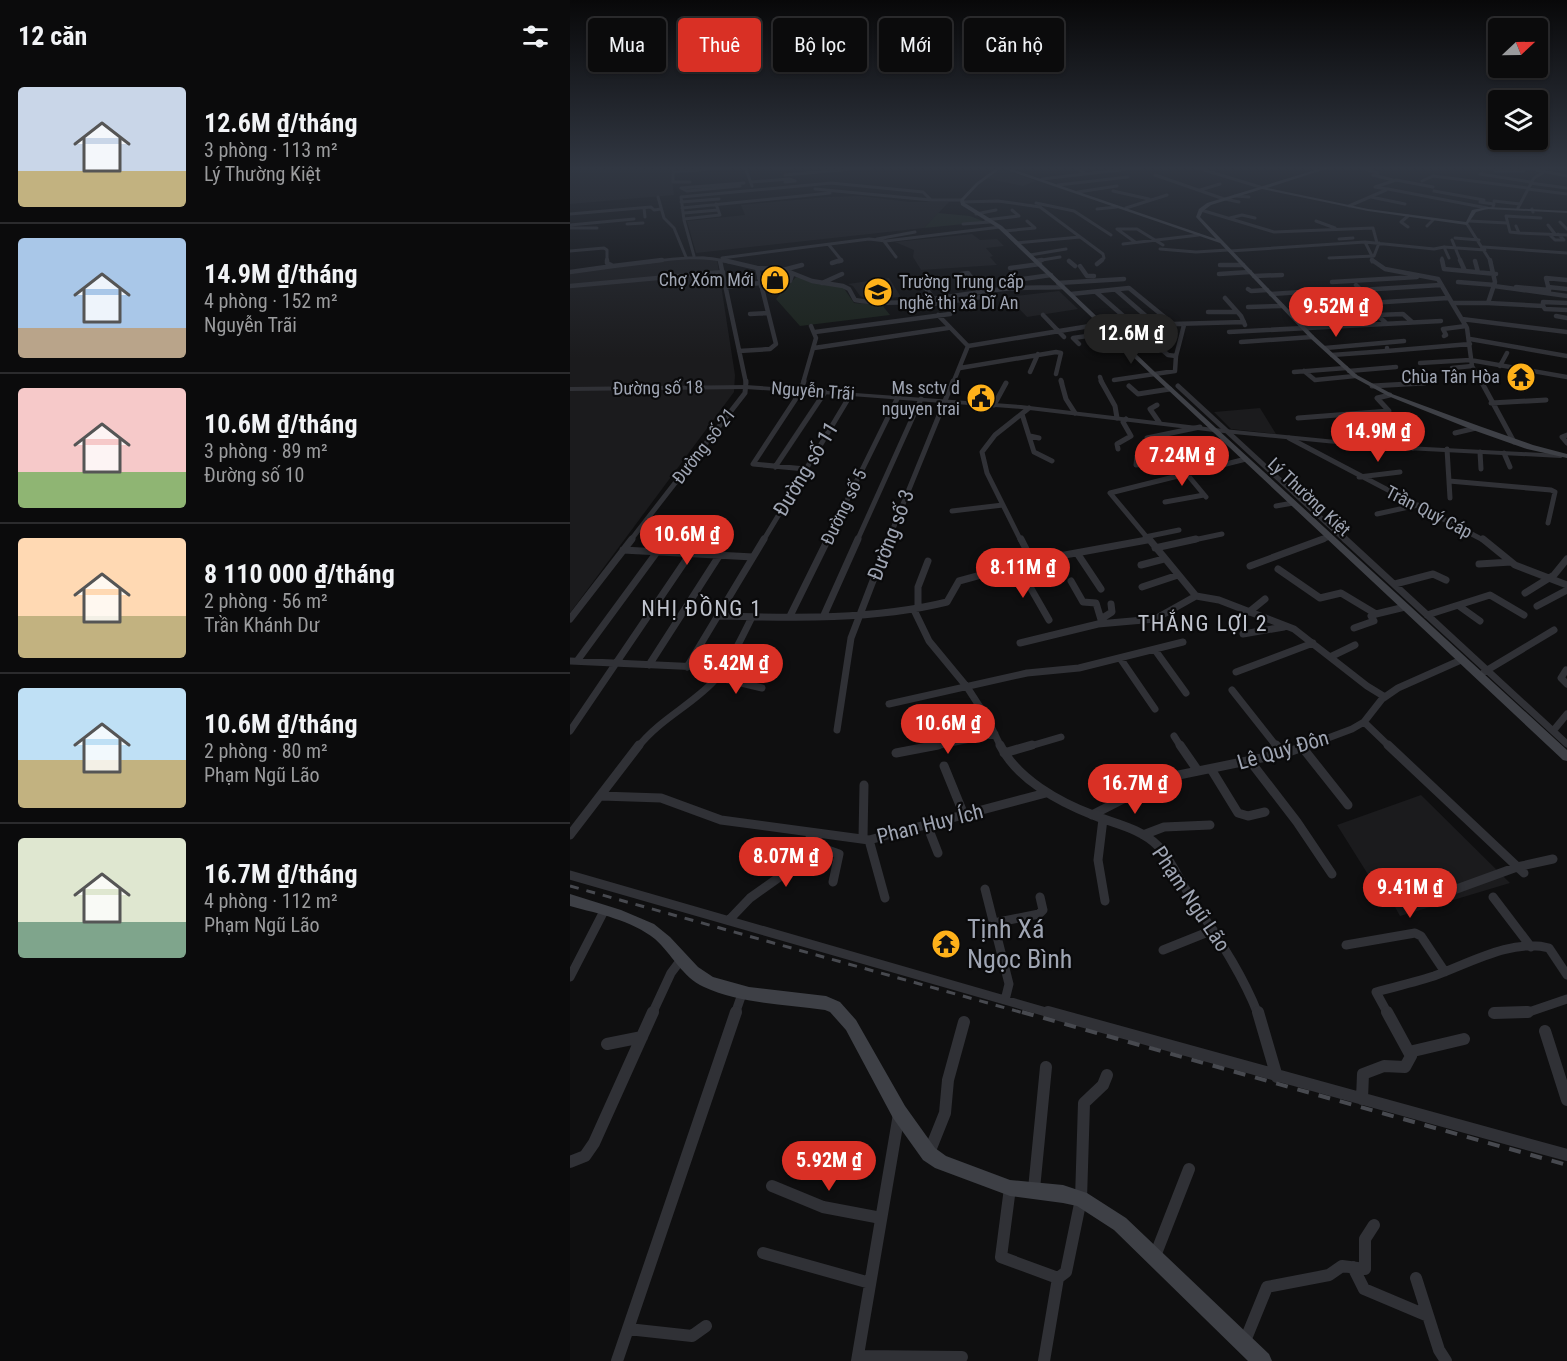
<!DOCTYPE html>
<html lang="vi">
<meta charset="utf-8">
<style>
body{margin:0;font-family:"Roboto Condensed",sans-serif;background:#141415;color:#f1f3f6;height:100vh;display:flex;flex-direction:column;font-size:22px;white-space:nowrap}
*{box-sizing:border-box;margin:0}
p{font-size:20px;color:#9a9b9d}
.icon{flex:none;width:33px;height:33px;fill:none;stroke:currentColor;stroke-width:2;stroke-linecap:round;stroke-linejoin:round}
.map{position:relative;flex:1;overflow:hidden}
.side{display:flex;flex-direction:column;background:#0b0b0c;width:570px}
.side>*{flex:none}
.guide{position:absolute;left:18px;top:18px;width:570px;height:54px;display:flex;gap:12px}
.needle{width:39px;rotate:68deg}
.buttons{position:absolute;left:918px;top:18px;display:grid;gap:12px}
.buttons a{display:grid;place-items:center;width:60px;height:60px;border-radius:6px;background:#0b0b0c;box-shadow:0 2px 4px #0004,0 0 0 2px #2b2b2d;font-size:30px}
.price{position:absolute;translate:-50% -51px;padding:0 14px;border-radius:21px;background:#d93025;color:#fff;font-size:20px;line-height:39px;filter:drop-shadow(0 2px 3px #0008)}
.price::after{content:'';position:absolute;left:50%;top:36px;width:18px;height:14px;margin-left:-9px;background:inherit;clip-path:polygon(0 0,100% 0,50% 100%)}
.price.selected{background:#222;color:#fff}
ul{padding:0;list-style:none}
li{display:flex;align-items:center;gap:18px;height:150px;padding:0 18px}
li+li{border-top:2px solid #2b2b2d}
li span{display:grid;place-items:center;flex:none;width:168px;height:120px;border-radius:6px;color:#555}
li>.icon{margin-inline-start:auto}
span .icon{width:72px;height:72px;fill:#fffc;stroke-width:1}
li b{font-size:26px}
h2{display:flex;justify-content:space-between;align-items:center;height:72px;padding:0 18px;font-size:26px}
.chip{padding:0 21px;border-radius:6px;background:#0b0b0c;box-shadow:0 2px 4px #0004,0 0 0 2px #2b2b2d;font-size:21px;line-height:54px}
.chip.selected{background:#d93025;color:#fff}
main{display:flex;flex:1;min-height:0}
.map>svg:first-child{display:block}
.built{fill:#1b1b1d}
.green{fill:#1b231c}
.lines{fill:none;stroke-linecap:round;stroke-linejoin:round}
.minor-far5{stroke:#303136;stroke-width:3}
.minor-far4{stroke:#303136;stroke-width:4.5}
.minor-far3{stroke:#303136;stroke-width:5}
.minor-far2{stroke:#303136;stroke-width:7}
.minor-far1{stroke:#303136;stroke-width:9}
.minor{stroke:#303136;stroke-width:12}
.tertiary{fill:#303136;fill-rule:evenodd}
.secondary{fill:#3e4046;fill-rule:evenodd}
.rail-far1{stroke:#47494f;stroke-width:3;stroke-dasharray:9 8;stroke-linecap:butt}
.rail{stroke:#47494f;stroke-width:4;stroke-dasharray:12 10;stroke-linecap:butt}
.labels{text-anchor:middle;stroke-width:4.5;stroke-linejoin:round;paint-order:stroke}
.far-poi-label{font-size:18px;fill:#9fa5b3;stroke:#0a0a0b;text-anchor:end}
.far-street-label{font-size:18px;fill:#9fa5b3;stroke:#0a0a0b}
.street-label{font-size:21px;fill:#9fa5b3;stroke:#0a0a0b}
.neighbourhood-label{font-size:22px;letter-spacing:1.5px;fill:#c0c4ce;stroke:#0a0a0b}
.near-poi-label{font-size:26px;fill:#9fa5b3;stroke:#0a0a0b;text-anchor:start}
</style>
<main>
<section class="side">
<h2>12 căn<svg class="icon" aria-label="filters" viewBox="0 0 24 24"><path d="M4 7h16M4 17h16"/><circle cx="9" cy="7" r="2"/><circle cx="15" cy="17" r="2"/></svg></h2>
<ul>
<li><span style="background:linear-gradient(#c9d6e8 70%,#c2b280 0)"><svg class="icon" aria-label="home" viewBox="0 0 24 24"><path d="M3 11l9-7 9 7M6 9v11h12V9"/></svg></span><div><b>12.6M ₫/tháng</b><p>3 phòng · 113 m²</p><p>Lý Thường Kiệt</p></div></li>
<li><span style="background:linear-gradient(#a9c7e8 75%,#b9a48a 0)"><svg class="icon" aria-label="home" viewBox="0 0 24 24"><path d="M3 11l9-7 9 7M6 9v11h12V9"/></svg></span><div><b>14.9M ₫/tháng</b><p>4 phòng · 152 m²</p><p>Nguyễn Trãi</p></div></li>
<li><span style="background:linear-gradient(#f6c9c9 70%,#8fb573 0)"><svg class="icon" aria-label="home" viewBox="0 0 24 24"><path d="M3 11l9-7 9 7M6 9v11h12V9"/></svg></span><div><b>10.6M ₫/tháng</b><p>3 phòng · 89 m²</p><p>Đường số 10</p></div></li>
<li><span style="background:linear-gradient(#ffd9b3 65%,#c2b280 0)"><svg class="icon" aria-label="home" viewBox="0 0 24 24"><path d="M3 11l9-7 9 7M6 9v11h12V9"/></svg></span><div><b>8 110 000 ₫/tháng</b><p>2 phòng · 56 m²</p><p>Trần Khánh Dư</p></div></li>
<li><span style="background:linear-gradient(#bfe0f5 60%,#c2b280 0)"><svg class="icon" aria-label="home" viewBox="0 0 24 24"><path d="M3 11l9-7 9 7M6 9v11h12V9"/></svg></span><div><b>10.6M ₫/tháng</b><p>2 phòng · 80 m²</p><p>Phạm Ngũ Lão</p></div></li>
<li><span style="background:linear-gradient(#dfe7d0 70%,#7fa58c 0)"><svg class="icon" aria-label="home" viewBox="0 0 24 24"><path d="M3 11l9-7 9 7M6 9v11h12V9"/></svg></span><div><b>16.7M ₫/tháng</b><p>4 phòng · 112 m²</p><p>Phạm Ngũ Lão</p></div></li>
</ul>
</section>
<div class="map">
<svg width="997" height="1361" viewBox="0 0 997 1361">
<rect width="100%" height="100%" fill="#0f0f10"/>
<path class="built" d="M0,167H100L104,195L0,204Z
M431,169L466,181L453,186L415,178Z
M290,196L340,202H379L354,228L126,253L117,221L175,215L171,205L257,197Z
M402,234L410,240L427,239L434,246L416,248L423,256L420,257L427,265L351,270L343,257L344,250L325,242Z
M133,256L147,259L165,375L164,392L0,613V272Z
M319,278L331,297L298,299L290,296L283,286L278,284Z
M489,291L508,309L457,317L438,297Z
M690,408L706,434L661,429L644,412Z
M851,795L940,883L830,916L816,891L809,892L767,825Z"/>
<path class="green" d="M368,213L400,216L415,222L354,228Z
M226,277L273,287L284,303L312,305L320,315L230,326L206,299Z"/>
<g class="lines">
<path class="minor-far5" d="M103,167V182H120
M175,167L182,186
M505,167L516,174
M624,167L690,187
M789,167L808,173
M953,167L997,176
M206,169L224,167
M925,171H954
M103,172L165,167
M912,173L910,174L961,182
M215,175L304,167
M585,175L654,199
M803,175L823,180
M472,179L575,167
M852,181L863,176L958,188
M181,182L219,179L225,181L215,182
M960,183L997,188
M488,185L558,177
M170,186L117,191L111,188L174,183
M245,189L361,200H392
M817,189L805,187L826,180L863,187
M818,189L917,208
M958,189L997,194
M630,190L650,184
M543,191L579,199
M864,191L914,200
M508,192L547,186
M665,196L679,197
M88,197L94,218L104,228L116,257
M801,197L835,204
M655,199L669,202
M924,201L950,204
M111,202L149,199
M392,202L428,201L470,207L533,254L534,258L530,262
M910,202L924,204L923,207
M466,203L504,211L541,235
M779,206L816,190
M74,208L75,217
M112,208L260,193
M556,208L597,195
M948,208L964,178L974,172
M527,209L547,207
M962,209L963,212
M631,210L704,232L803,228L807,243
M114,213L148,210
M0,214L81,207L84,210L91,209
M406,214L426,210
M838,216L831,222L838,227
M660,218L672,215L685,218
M114,219L150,215L146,204
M416,220L449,216L442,210
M746,221L765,228
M899,221L937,223
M990,222L997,229
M57,224L73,223
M393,224L420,222
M897,224L921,262
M0,225L64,219
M978,225L985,234
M857,226L863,220
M946,226L949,233L997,235
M1,228H27
M434,231L465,228L457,221
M949,233L940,232L936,216L971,218
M979,234L985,240H994L988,234
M885,238L909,240
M307,239L345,232
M769,239L783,238
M882,240L891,262
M314,241L326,257
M565,242L547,229H567L593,245
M795,242L802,256V262
M446,243L510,237
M553,244L629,235
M259,245L272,261L269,262
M874,247L879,258
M913,247L997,253
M590,249L626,252L658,250
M0,251L34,248L37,250V262
M660,251L795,242L864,249L874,247L915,250
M460,255L496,249
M124,256L114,220L111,197L261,183L353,192L361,200
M152,258L299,239L316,241L430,227
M759,258L804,256L809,243
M872,258L873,262
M466,261L490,257
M79,262C107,258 132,255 159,262"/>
<path class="minor-far4" d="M37,260V263L43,266L92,260
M153,260L187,268L212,269L242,281L273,286L279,289L285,300C334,309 384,294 433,289C453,287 473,288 493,287
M802,260L815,269L868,279L882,303
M872,260L874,269L926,274
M890,260L895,271
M150,261L176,383
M466,261L472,260
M499,261L505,266
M905,261L908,272
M262,263L271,260
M527,264L532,260
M650,265H673
M510,266L517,276H524
M440,268L470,264
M213,270L232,265
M0,272L43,266
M391,274L398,273L405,283L417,291
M649,274L680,272
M684,276L712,275
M189,278L221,275
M453,279L481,275
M997,280L976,278L979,290L946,287V289L997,296
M762,282L847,277
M888,282L925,285
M252,283L272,274
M352,283L363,298
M488,283L554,279
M786,285L791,290L870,285
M0,286L153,272
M191,286L220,281L222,275
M924,286L946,289
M156,287L190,283
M978,287L997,289
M678,289L681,291L697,290
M546,290L592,330L587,345
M755,290L790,289
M526,292L598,355L606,356L614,325
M501,294L559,288L603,324
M701,294L748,291
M655,298L671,316L675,325
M918,303L973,306L975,309L997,310
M768,305L878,298
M973,306V302L997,303
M678,307L712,306
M336,308L418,296
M638,312H667
M180,314L198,313
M368,315L398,346
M473,315L494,337
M807,315L833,314L842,322
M986,316L997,318
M892,319L997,332
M790,325L782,317L807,315L816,323
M245,332L380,314
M659,332L871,321
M874,336L876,335L873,329L896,326
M900,339L997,356
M671,342L742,337
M509,344L503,338L603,324L674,322
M398,346L532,324
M244,348L378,328
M755,348L834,341
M169,351L200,349L206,344L187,268
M817,351L900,344
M762,355L817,351V348
M850,363L900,360L997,377
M930,366L937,353
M390,368L486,352L491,353L486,374
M882,368L902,366
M734,371L745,380L785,376
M779,371L826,367
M460,372L468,354
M724,372L776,368
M530,377L532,383
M491,380L492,383
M544,380L605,371L606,356
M233,383L246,338L241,326
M383,383L398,346
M911,383L902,366L897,328L882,303H918L925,282L920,260"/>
<path class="minor-far3" d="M234,381L231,391L183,464L235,469
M491,381L496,399L505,413
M531,381L545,406L547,418
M911,381L944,442
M559,386L568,394L600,389
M608,386L776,541
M802,386L855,383
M921,403L976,400
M424,405L436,383
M587,405L580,409L589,422
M452,414L464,452L482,461
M728,418L819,411L807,398L820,395
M799,425L813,447
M885,433L906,428
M997,435L992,437L997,443
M460,436L469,438
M577,438L630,427
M719,438L915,541
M843,448L833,434L847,433
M548,449L547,444L561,436L553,422L556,419
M877,449L880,498
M910,452L911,469
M579,453L567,456L566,465L610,461L635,469
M934,453L940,467
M205,467L255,392
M616,473L636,497
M789,477L830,472
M879,481L981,490L985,492L978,523
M595,502L634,495
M706,506L723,503
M382,511L433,505
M807,514L848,505
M575,537L609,530
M60,541L175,393L176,381
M193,541L281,394
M257,541L328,397
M287,541L351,399
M318,541L383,381
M451,541L417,473L412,452L425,435L459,408
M572,541L577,540
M580,541L540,493L676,459
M619,541L652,534
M749,541L760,537"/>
<path class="minor-far2" d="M451,539L462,561
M579,539L626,596
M775,539L997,744
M913,539L945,565L997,585
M585,548L626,539
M53,550L183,557
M507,553L531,589
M909,564L941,562
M571,565L594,559
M448,566L479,620
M680,566L753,539
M708,569L750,598L771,593L806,614L835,607
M501,581L513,602L526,603L532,623
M825,584L863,574L876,580
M572,587L608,575
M955,593L984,575L997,559
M626,596L649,600L724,629L797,686L815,697
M889,606L910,621
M967,606L997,590
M348,608V587L358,561
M344,610L359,641L397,687L417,718L431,747
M679,612L695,599
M254,615L288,539
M857,615L920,595L954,615
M149,616C224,618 304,620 377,602L389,581L462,561L577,540
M220,616L258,539
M0,619L62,539
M531,619L542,612L541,604
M784,628L804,621L801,616L806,614
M673,634L714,627
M450,643L528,624L585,619L626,596
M585,650L616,693
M760,657L785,645
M550,658L585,709
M0,661L152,668
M7,661L87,552
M79,665L149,556
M117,667L194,539
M996,670L991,678L997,684
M666,672L743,643
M914,672L984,630
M146,677L192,688
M662,690L707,747
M319,704L457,673L509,668L613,642
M794,722L820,747
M267,730L281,638L319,539
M0,731L120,554
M983,731L997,714
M604,736L611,747
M68,747C89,720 120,706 143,682C160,664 171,639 182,617
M360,747L425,734
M457,747L491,737
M734,747L782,729L794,722L812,699L828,688L891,660"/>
<path class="minor-far1" d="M430,745C447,779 489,802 523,815C545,824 570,828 588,846C599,857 607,875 615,888C642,930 670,968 688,1014
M610,745L628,771
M706,745L712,753
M818,745L954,873
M732,747L778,805
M326,753L368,745
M434,753L462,745
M680,761L727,822L762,874
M374,766L394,815
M641,769L668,813L678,816L695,812
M31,796L91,798L151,820L299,840L476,793
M522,815L594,778L716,753L738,745
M533,819L528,860L535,901
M357,825L368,853
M243,833L252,848L269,854L263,882
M0,835L69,745
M573,835L594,827L640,825
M293,838L294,785
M299,840L315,898
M0,875L483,1014
M415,889L439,984L435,1000
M870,895L947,867L983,859
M923,897L961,947
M159,920L180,898L222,868L243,833
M424,923L469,914L473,910L470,897
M776,945L845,933L851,936L875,972
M593,950L643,930
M0,977L34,911
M924,1013H956L997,999
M82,1014L101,973L110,961
M165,1014L173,991
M818,1014L806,992C825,987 845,982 864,976C898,964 942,938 979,948L997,975"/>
<path class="minor" d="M478,1012L997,1155
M688,1012L707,1077
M924,1013L958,1012
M975,1031L997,1100
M37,1044L72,1037
M839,1052L894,1039
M792,1099L793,1074L814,1066L835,1067L841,1056L817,1012
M359,1153L375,1113L378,1080L394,1022
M0,1162L15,1156L24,1143L83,1012
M202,1186L253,1207L311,1218
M440,1188L431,1257L488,1278L474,1361
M464,1189L476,1067
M193,1253L300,1283
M585,1256L619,1169
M783,1267L794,1289L858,1316
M488,1278L496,1272L511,1199L514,1103L533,1085L537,1075
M846,1278L869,1350L876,1361
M58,1329L122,1336L136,1326
M675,1341L697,1287L759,1275L772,1266L795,1269V1239L804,1225
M288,1356L392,1357
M47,1361L166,1012
M287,1361L329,1114"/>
<path class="tertiary" d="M176,385L451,405L644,428L817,445L991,454L994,456L991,458L817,449L644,432L451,409L281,396L176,389L0,391V387Z"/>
<path class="secondary" d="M428,167H436L646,239L626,217L629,209L637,203L755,167H762L697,188L798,209L896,222L902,210L917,207L997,211V213L917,209L906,212L897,225L798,211L692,189L641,205L633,211L630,217L744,336L787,375L822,394L909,426L963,445L997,454V458L957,449L903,430L818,396L783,377L740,338L650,243L431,168L408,185L394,200L395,203L432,226L585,372L997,750V761L993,760L581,374L428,228L391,205L390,200L406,183Z
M0,894L51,910L84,924L100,937L128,967L143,977L179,987L256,996L270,1002L286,1020L335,1106L365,1148L376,1156L440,1180L493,1185L517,1193L556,1218L699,1354L702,1361H678L544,1230L507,1206L493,1203L440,1196L365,1168L353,1160L323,1118L276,1030L260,1012L255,1010C215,1004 171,1004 134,987C112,977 102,954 85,939C61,920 29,914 0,906Z"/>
<path class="rail-far1" d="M0,886L457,1014"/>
<path class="rail" d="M452,1012L997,1165"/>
</g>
<linearGradient id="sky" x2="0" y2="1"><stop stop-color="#080809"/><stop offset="0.47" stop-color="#313742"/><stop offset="1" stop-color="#313742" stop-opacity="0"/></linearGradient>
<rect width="997" height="358" fill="url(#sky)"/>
<defs>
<g id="shop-disc" transform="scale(1.5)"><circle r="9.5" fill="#feb11a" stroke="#0a0a0b"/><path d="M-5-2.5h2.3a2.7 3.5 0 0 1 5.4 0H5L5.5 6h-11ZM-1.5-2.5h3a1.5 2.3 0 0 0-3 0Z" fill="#111"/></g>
<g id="university-disc" transform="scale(1.5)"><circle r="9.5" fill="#feb11a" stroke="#0a0a0b"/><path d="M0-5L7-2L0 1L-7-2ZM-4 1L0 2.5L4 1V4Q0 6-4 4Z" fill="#111"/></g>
<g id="temple-disc" transform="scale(1.5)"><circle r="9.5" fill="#feb11a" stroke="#0a0a0b"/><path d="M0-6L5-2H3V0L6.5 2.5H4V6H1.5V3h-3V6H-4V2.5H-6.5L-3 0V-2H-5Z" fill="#111"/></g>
<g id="civic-disc" transform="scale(1.5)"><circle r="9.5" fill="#feb11a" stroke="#0a0a0b"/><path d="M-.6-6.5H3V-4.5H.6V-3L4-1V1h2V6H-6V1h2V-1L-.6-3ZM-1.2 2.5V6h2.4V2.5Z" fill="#111"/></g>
</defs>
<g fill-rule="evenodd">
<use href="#shop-disc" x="205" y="280"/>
<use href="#university-disc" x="308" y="292"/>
<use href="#temple-disc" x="951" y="377"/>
<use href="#civic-disc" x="411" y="398"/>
<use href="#temple-disc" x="376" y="944"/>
</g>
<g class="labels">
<g class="far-poi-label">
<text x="184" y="286">Chợ Xóm Mới</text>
<text x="329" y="288" text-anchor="start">Trường Trung cấp<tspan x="329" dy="21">nghề thị xã Dĩ An</tspan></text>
<text x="930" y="383">Chùa Tân Hòa</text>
<text x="390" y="394">Ms sctv d<tspan x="390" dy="21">nguyen trai</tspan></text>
</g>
<g class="far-street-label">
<text transform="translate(88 388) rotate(-1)" y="6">Đường số 18</text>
<text transform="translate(243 391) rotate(4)" y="6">Nguyễn Trãi</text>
<text transform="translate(134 446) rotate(-52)" y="6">Đường số 21</text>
<text transform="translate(739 497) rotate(43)" y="6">Lý Thường Kiệt</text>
<text transform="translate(274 507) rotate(-64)" y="6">Đường số 5</text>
<text transform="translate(859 512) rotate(27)" y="6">Trần Quý Cáp</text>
</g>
<g class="street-label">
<text transform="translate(236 469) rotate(-59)" y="7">Đường số 11</text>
<text transform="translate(321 535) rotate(-69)" y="7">Đường số 3</text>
<text transform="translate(713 750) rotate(-16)" y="7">Lê Quý Đôn</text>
<text transform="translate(360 824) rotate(-14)" y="7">Phan Huy Ích</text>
<text transform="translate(621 899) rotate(56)" y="7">Phạm Ngũ Lão</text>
</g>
<g class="neighbourhood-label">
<text x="132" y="616">NHỊ ĐỒNG 1</text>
<text x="633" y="631">THẮNG LỢI 2</text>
</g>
<g class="near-poi-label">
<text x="397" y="938">Tịnh Xá<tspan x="397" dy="30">Ngọc Bình</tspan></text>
</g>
</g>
</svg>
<div class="buttons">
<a><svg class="needle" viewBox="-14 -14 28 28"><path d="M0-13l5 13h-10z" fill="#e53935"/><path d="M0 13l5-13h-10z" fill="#9a9b9d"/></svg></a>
<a><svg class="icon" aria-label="layers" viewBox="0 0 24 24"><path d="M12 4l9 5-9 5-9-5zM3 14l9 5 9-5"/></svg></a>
</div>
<b class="price" style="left:766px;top:338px">9.52M ₫</b>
<b class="price selected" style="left:561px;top:365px">12.6M ₫</b>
<b class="price" style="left:808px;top:463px">14.9M ₫</b>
<b class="price" style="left:612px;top:487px">7.24M ₫</b>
<b class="price" style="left:117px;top:566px">10.6M ₫</b>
<b class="price" style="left:453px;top:599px">8.11M ₫</b>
<b class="price" style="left:166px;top:695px">5.42M ₫</b>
<b class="price" style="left:378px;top:755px">10.6M ₫</b>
<b class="price" style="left:565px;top:815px">16.7M ₫</b>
<b class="price" style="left:216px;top:888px">8.07M ₫</b>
<b class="price" style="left:840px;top:919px">9.41M ₫</b>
<b class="price" style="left:259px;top:1192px">5.92M ₫</b>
<div class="guide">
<a class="chip">Mua</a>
<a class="chip selected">Thuê</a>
<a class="chip">Bộ lọc</a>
<a class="chip">Mới</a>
<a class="chip">Căn hộ</a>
</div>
</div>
</main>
